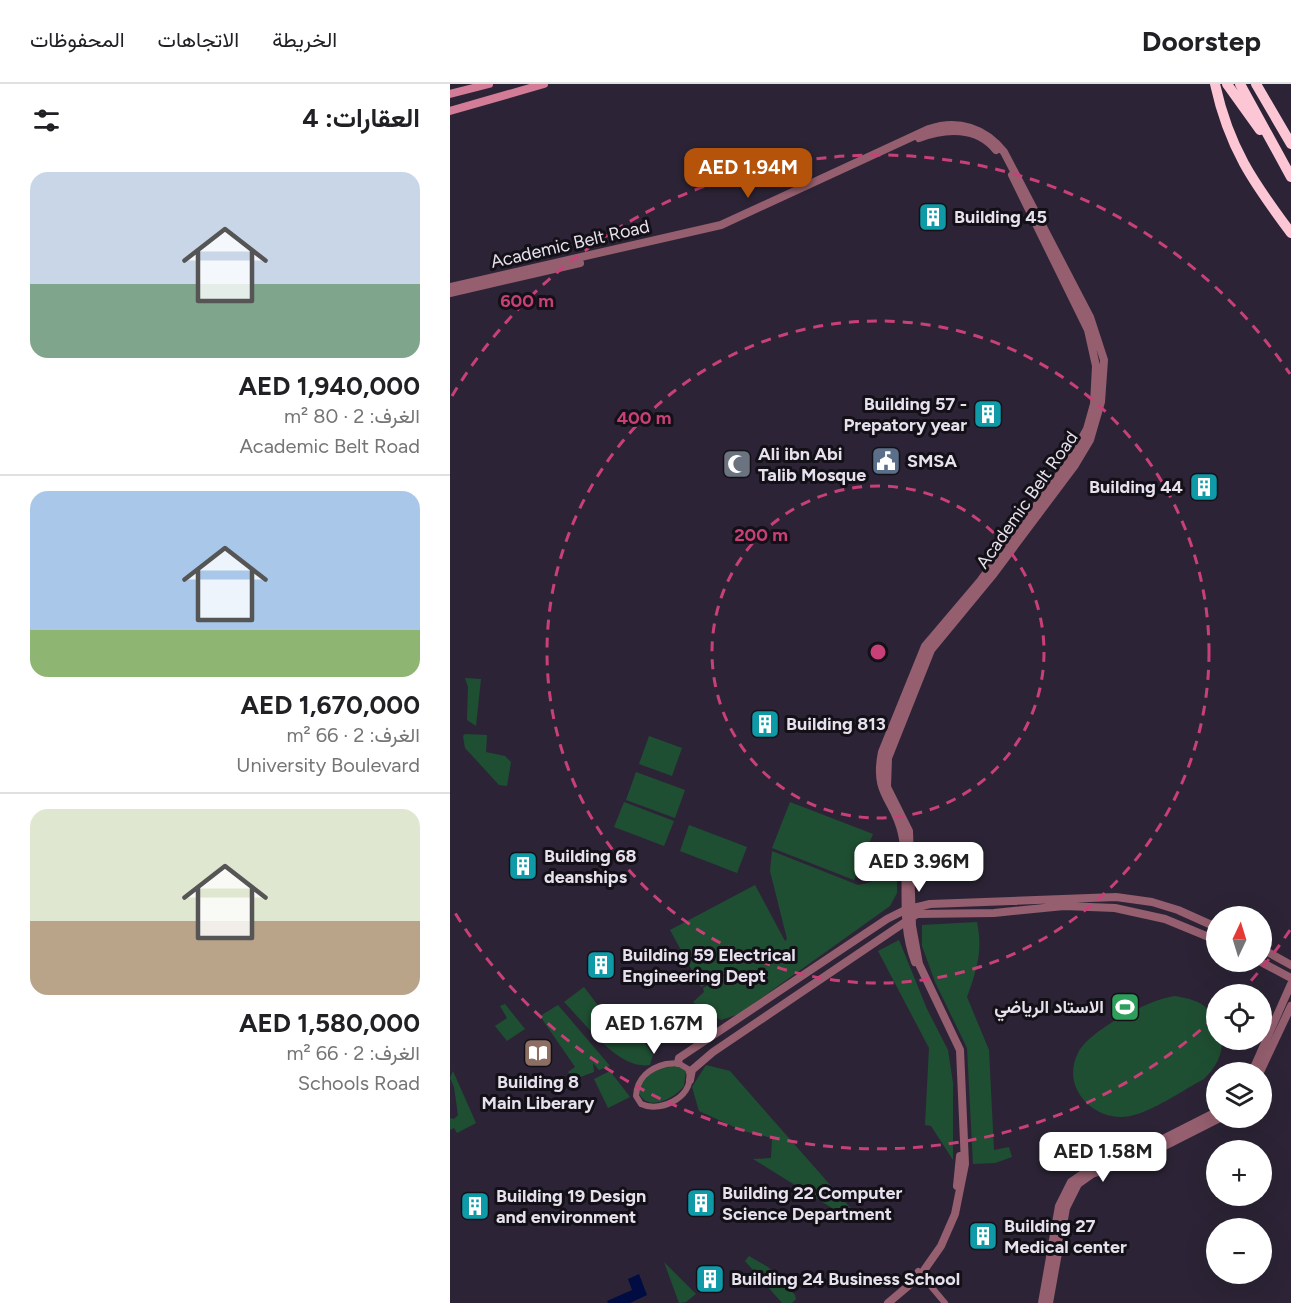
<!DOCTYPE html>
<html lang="ar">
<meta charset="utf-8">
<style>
body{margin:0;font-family:Figtree,Vazirmatn,sans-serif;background:#f6f6f6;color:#202124;direction:rtl;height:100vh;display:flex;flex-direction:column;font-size:22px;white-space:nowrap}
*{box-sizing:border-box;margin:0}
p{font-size:20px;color:#757577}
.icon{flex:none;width:33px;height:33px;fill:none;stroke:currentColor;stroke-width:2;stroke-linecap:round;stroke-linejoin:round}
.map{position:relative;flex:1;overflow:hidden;direction:ltr}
.panel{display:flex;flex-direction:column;background:#fff;width:450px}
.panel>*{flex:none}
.needle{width:39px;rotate:4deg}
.tools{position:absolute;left:756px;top:822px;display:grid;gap:12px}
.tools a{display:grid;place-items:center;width:66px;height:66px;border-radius:50%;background:#fff;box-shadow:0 6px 24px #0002;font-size:30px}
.price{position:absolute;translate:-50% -51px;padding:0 14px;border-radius:12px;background:#fff;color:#222;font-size:20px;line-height:39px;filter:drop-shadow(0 2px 3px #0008)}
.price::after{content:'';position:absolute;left:50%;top:36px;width:18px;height:14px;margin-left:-9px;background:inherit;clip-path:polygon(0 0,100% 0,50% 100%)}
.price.active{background:#b45309;color:#fff}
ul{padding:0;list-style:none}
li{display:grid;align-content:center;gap:12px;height:318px;padding:0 30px}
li+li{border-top:2px solid #e0e0e0}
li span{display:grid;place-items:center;height:186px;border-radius:18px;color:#555}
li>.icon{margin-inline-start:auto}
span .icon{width:108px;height:108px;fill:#fffc;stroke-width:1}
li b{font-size:26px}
h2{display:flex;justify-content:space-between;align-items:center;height:72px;padding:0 30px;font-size:26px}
header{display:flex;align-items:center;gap:36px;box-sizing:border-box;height:84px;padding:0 30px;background:#fff;border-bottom:2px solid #e0e0e0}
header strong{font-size:28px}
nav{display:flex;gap:33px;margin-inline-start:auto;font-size:21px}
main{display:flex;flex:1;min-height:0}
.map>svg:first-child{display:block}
.green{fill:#1f4f32}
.water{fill:#000c42}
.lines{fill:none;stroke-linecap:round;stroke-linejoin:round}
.minor{stroke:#955f6f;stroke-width:6}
.tertiary{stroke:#955f6f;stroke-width:8}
.secondary{stroke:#d27c98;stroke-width:8}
.motorway{stroke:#fdc6d5;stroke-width:10}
.ring{fill:none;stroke:#c94078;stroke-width:3;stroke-dasharray:10 8}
.labels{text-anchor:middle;stroke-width:6;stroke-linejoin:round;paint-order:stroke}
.poi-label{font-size:18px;font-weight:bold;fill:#e6e1ed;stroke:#131017;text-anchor:start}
.street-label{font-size:18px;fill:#e6e1ed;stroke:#131017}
.centre{fill:#c94078;stroke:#131017;stroke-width:3}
.ring-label{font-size:18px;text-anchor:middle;font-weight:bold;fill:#c94078;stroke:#131017;stroke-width:6;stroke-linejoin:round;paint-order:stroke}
</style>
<header>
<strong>Doorstep</strong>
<nav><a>الخريطة</a><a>الاتجاهات</a><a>المحفوظات</a></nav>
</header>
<main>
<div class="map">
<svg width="841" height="1219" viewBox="0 0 841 1219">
<rect width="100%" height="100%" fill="#2c2436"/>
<path class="green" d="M15,594L31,595L26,642L17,636L18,603Z
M15,650L37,651L36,668L55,672L61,678L57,702L49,701L15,664L13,652Z
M199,652L232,664L222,692L189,680Z
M186,688L235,706L225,734L176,716Z
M174,718L224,737L214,762L164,743Z
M340,718L423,750L404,796L322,764Z
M239,741L297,763L287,789L230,767Z
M447,765V809L440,822L289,930L271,936L254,928L243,918L254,908L253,904L290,882L251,903L220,846L305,801L335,857L337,855L320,787L322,767L408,801C431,798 439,785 447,765Z
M527,838C533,866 527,886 517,913L539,966L544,1066L559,1063L562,1073L545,1079L523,1080L517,964L485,898L472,862V841Z
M449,856L477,925L498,966L503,999V1076L481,1042L475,1041L479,964L428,867Z
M134,903L172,953L185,945L203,971L200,981C168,986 136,940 114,918Z
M725,912C755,917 766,925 766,956H772C772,972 766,983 754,995C733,1006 702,1028 680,1032C645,1039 610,1004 628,969C639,946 700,915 725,912Z
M55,920L75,945L57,957L45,942L57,934L50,922Z
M108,921L160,982L149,986L143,979L144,988L125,995L118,988L125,983L90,932Z
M256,981L280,987L404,1128L398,1134L303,1075L321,1074L322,1054L293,1047L249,1027L242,1003Z
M213,982H228L236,987L234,1002C225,1014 198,1029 189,1009C191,995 201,989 213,982Z
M3,987L26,1039L7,1049L4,1044L0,1046V1034L4,1035L8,1031L4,1003L0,994Z
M160,987L180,1013L158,1024L144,995Z
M299,1172L318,1183L345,1211L346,1215L342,1219H332L295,1177Z
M214,1178L246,1210L236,1218L229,1219Z"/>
<path class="water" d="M189,1190L197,1211L180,1219H158L157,1217L182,1206L178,1195Z"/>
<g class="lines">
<path class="minor" d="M216,980L228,979L238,985C248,1010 212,1030 191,1020L186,1012C187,994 200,984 216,980Z
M468,1187L495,1219"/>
<path class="tertiary" d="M469,54C495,44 527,42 546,66
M0,203L271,141L479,45C508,35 535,44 554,68L640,233L654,276L651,318L640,356L625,381L542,492L481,566L438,674L437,703L459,747L462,842L469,880L510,966L515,1080L505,1130L491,1162L470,1192L438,1219
M0,209L130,179
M812,865L841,881
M465,878C448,833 461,792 452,750C445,715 423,712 432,668L475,562L531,496L618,379L637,345L644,320L646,282L638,246L562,91
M811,878L841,894
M228,979L229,974L437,835L455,826L480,820L666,813L702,818L728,826L766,843
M802,988L841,900
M810,988L841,922
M240,996L242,986L263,968L467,830L544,829L614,822L665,824L715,835L766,856
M507,1102L510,1072
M592,1219L609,1122L621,1098L644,1082L697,1063L766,1028
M599,1219L616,1124L628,1100L642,1090L699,1070L770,1034"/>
<path class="secondary" d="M0,10L39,0
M0,27L94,0"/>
<path class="motorway" d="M765,0C779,64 803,98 841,149
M777,0L810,46
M790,0L841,93
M806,0L841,60"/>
</g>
<g class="ring">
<circle cx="428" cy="568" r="166"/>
<circle cx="428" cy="568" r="331"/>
<path d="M840 846A497 497 0 0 1 789 910M764 934A497 497 0 0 1 2 824M2 312A497 497 0 0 1 840 290"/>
</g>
<defs>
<g id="building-square" transform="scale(1.5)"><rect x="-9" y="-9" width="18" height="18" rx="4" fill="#0f9aa8" stroke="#131017"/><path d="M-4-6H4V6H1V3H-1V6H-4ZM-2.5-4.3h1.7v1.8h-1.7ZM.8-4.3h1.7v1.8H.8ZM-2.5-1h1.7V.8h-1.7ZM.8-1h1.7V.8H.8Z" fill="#fff"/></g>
<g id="civic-square" transform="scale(1.5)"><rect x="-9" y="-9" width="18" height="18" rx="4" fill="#5c6f8a" stroke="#131017"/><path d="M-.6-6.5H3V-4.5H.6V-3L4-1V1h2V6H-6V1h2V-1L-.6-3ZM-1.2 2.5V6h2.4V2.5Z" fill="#fff"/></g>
<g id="mosque-square" transform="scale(1.5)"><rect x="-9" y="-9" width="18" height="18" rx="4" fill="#6b7280" stroke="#131017"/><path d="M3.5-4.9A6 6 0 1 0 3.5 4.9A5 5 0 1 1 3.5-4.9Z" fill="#fff"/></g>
<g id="stadium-square" transform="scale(1.5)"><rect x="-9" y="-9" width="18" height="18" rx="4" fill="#2e9e5b" stroke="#131017"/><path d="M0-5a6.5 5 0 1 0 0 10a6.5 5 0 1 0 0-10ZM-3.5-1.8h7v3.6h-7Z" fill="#fff"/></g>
<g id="library-square" transform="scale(1.5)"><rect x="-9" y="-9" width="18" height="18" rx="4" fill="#8d6e63" stroke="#131017"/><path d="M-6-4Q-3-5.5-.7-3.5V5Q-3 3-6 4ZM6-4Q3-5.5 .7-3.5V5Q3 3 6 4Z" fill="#fff"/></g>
</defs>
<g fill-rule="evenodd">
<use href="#building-square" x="483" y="133"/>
<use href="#building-square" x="538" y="330"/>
<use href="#civic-square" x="436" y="377"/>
<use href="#mosque-square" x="287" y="380"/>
<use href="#building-square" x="754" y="403"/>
<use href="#building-square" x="315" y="640"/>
<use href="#building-square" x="73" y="782"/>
<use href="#building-square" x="151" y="881"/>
<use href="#stadium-square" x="675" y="923"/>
<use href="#library-square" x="88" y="969"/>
<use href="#building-square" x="251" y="1119"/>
<use href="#building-square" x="25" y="1122"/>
<use href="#building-square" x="533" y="1152"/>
<use href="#building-square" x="260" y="1195"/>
</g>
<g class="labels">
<g class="poi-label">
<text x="504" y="139">Building 45</text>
<text x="517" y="326" text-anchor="end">Building 57 -<tspan x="517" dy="21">Prepatory year</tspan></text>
<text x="308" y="376">Ali ibn Abi<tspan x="308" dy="21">Talib Mosque</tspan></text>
<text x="457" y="383">SMSA</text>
<text x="733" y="409" text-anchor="end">Building 44</text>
<text x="336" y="646">Building 813</text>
<text x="94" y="778">Building 68<tspan x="94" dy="21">deanships</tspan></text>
<text x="172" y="877">Building 59 Electrical<tspan x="172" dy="21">Engineering Dept</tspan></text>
<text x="654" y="929" text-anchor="end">الاستاد الرياضي</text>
<text x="88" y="1004" text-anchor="middle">Building 8<tspan x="88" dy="21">Main Liberary</tspan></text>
<text x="272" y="1115">Building 22 Computer<tspan x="272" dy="21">Science Department</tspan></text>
<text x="46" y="1118">Building 19 Design<tspan x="46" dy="21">and environment</tspan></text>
<text x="554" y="1148">Building 27<tspan x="554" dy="21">Medical center</tspan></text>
<text x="281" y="1201">Building 24 Business School</text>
</g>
<g class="street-label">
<text transform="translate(120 160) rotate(-13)" y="6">Academic Belt Road</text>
<text transform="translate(577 416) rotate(-55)" y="6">Academic Belt Road</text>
</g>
</g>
<circle cx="428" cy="568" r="9" class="centre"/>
<g class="ring-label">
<text x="77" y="223">600 m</text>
<text x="194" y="340">400 m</text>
<text x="311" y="457">200 m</text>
</g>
</svg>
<div class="tools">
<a><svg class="needle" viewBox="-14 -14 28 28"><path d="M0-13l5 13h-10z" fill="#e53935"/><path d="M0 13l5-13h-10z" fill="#757577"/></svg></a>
<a><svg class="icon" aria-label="locate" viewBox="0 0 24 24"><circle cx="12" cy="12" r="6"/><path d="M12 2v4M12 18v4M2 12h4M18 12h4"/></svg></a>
<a><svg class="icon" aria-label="layers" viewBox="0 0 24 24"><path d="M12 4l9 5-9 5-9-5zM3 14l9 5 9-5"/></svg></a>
<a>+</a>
<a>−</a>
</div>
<b class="price active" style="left:298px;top:115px">AED 1.94M</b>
<b class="price" style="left:469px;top:809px">AED 3.96M</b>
<b class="price" style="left:204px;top:971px">AED 1.67M</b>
<b class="price" style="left:653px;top:1099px">AED 1.58M</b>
</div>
<section class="panel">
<h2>العقارات: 4<svg class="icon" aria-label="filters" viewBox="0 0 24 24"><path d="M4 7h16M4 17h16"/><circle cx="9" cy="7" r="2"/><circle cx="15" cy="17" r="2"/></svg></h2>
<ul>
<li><span style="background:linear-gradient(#c9d6e8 60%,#7fa58c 0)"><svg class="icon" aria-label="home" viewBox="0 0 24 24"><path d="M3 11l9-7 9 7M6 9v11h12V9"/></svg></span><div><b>AED 1,940,000</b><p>الغرف: 2 · 80 m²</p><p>Academic Belt Road</p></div></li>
<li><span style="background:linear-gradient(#a9c7e8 75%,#8fb573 0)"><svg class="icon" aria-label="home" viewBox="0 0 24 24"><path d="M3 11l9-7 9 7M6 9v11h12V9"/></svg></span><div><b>AED 1,670,000</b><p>الغرف: 2 · 66 m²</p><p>University Boulevard</p></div></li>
<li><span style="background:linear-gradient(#dfe7d0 60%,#b9a48a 0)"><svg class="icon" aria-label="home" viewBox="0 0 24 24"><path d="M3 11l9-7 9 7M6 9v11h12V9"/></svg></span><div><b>AED 1,580,000</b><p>الغرف: 2 · 66 m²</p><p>Schools Road</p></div></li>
</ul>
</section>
</main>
